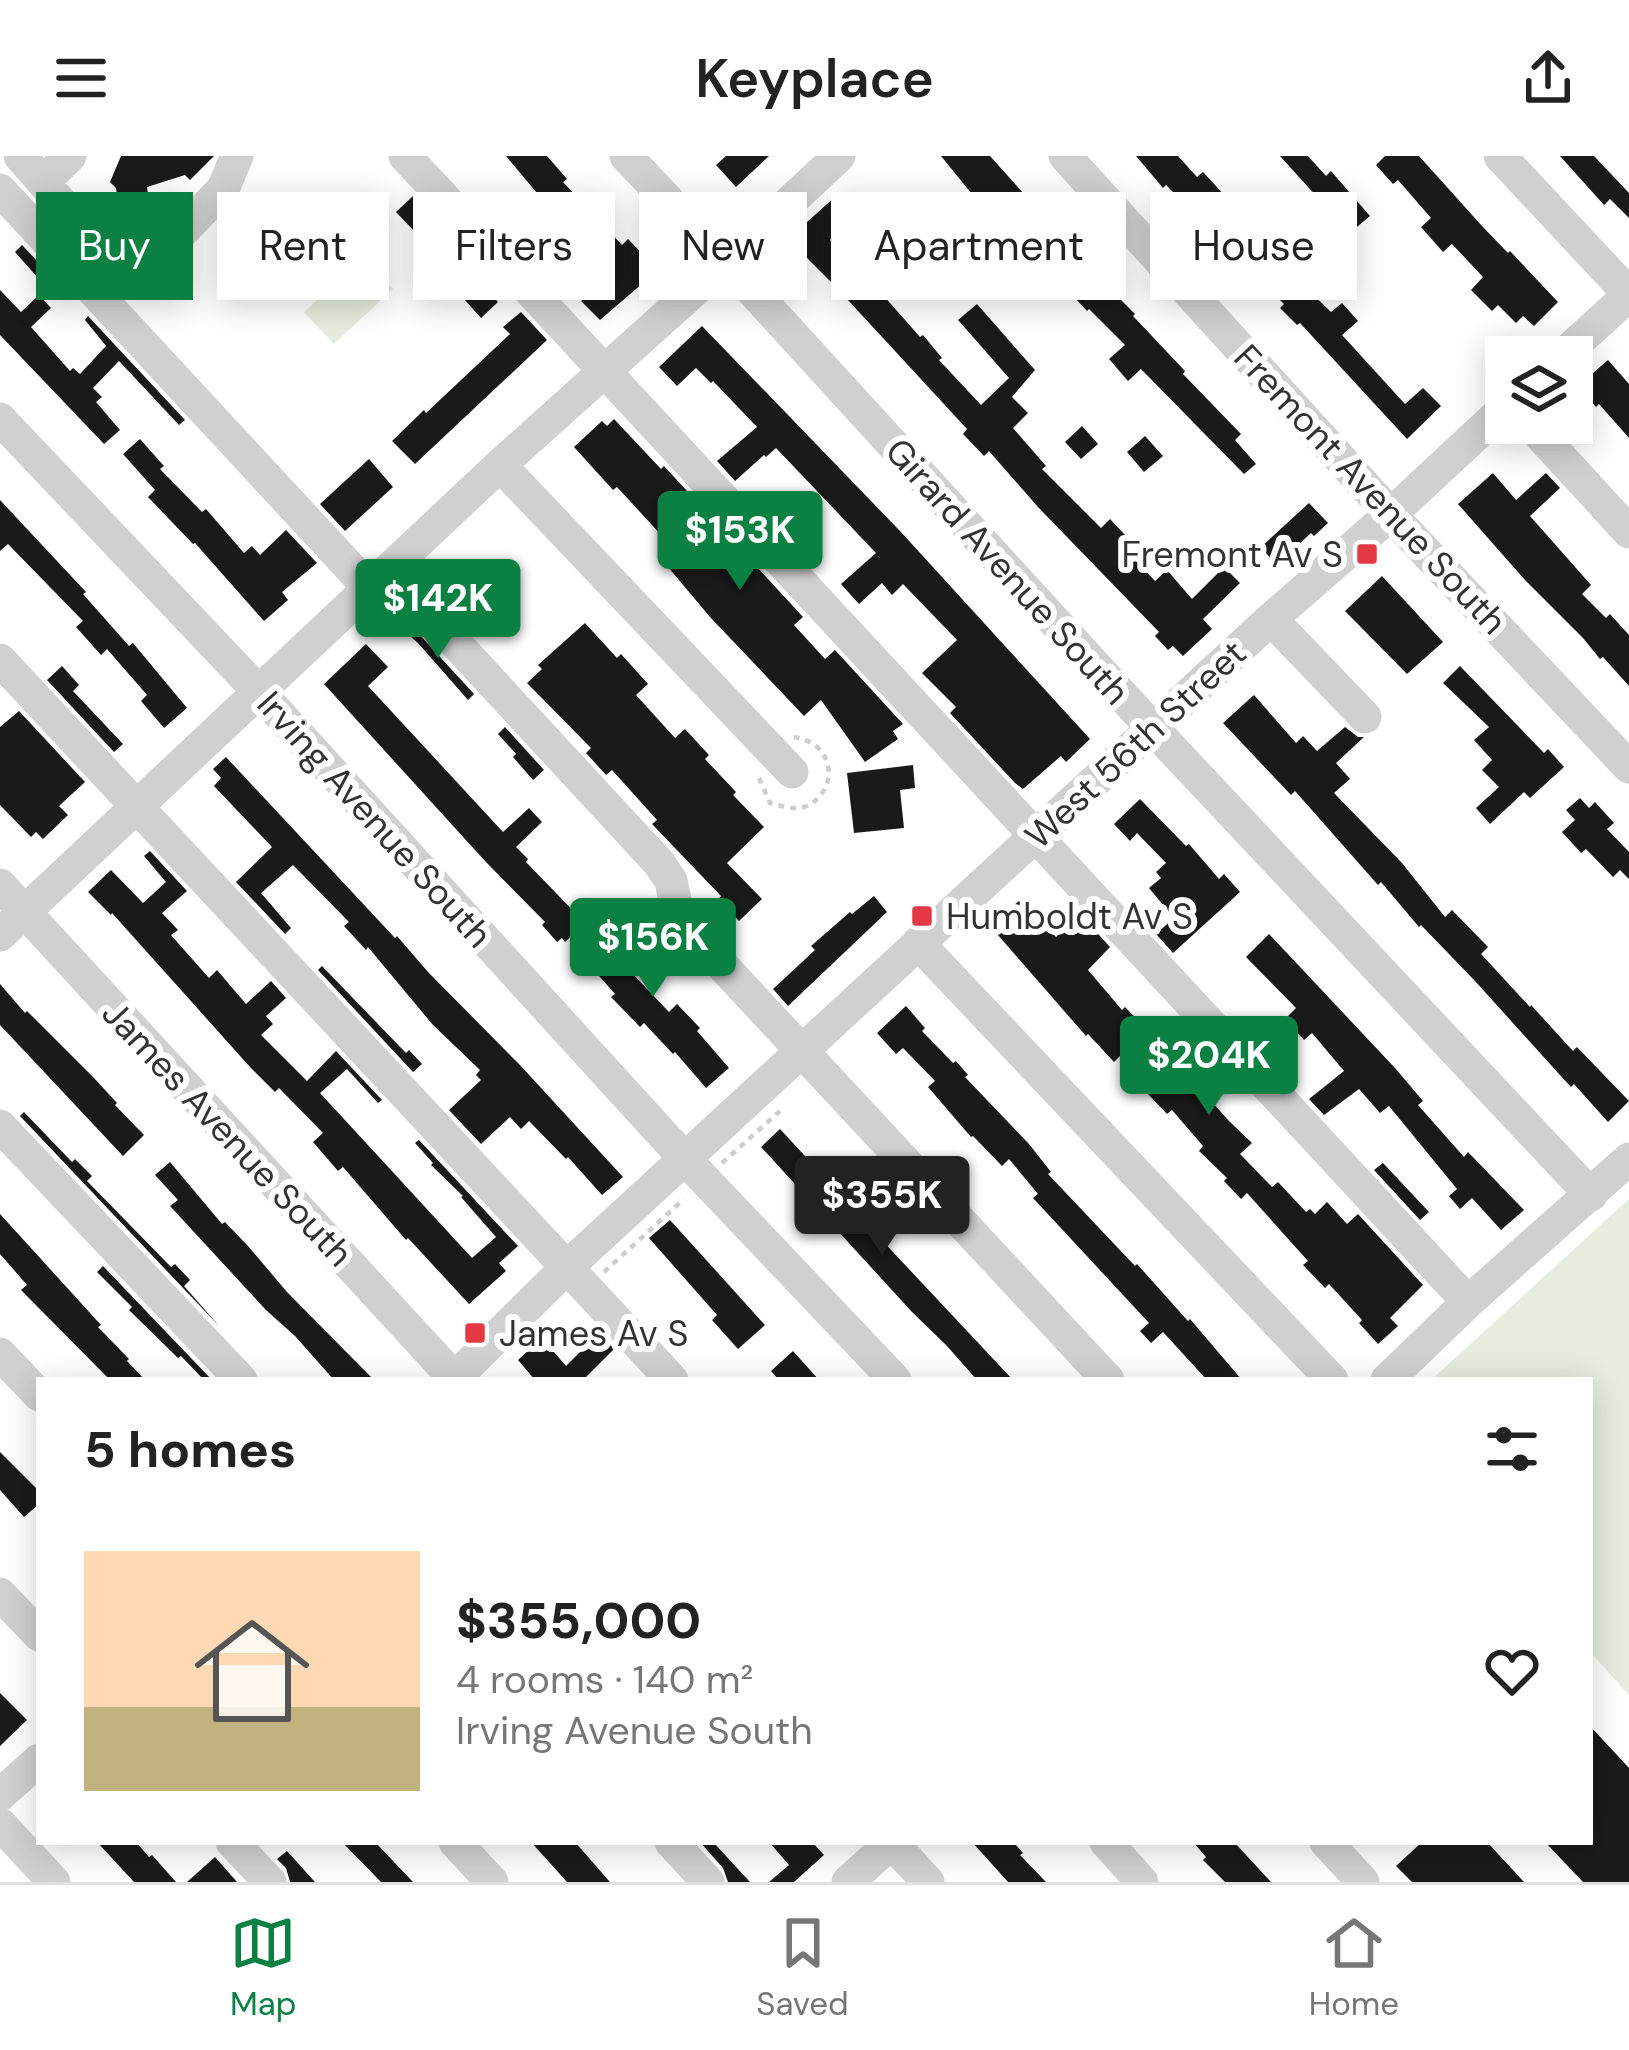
<!DOCTYPE html>
<meta charset="utf-8">
<style>
body{margin:0;font-family:"DM Sans",sans-serif;background:#f6f6f6;color:#222;height:100vh;display:flex;flex-direction:column;font-size:45px;white-space:nowrap}
*{box-sizing:border-box;margin:0}
p{font-size:39px;color:#767676}
.icon{flex:none;width:66px;height:66px;fill:none;stroke:currentColor;stroke-width:2;stroke-linecap:round;stroke-linejoin:round}
.map{position:relative;flex:1;overflow:hidden}
.side{position:absolute;left:36px;top:1221px;width:1557px;height:468px;display:flex;flex-direction:column;background:#fff;border-radius:0px;box-shadow:0 6px 30px #0003}
.side>*{flex:none}
.hud{position:absolute;left:36px;top:36px;width:1557px;height:108px;display:flex;gap:24px}
.buttons{position:absolute;left:1485px;top:180px;display:grid;gap:24px}
.buttons a{display:grid;place-items:center;width:108px;height:108px;border-radius:0px;background:#fff;box-shadow:0 6px 30px #0003;font-size:60px}
.price{position:absolute;translate:-50% -102px;padding:0 27px;border-radius:12px;background:#0b8043;color:#fff;font-size:39px;line-height:78px;filter:drop-shadow(0 3px 6px #0008)}
.price::after{content:'';position:absolute;left:50%;top:72px;width:36px;height:27px;margin-left:-18px;background:inherit;clip-path:polygon(0 0,100% 0,50% 100%)}
.price.active{background:#222;color:#fff}
ul{padding:0;list-style:none}
li{display:flex;align-items:center;gap:36px;height:300px;padding:0 48px}
li span{display:grid;place-items:center;flex:none;width:336px;height:240px;border-radius:0px;color:#555}
li>.icon{margin-inline-start:auto}
span .icon{width:144px;height:144px;fill:#fffc;stroke-width:1}
li b{font-size:51px}
h2{display:flex;justify-content:space-between;align-items:center;height:144px;padding:0 48px;font-size:51px}
.tag{padding:0 42px;border-radius:0px;background:#fff;box-shadow:0 6px 30px #0003;font-size:42px;line-height:108px}
.tag.active{background:#0b8043;color:#fff}
header{display:flex;justify-content:space-between;align-items:center;height:156px;padding:0 48px;background:#fff;font-size:54px;font-weight:600}
.tabs{display:flex;justify-content:space-around;align-items:center;height:168px;border-top:3px solid #e0e0e0;background:#fff;font-size:33px;color:#767676}
.tabs a{display:grid;justify-items:center;gap:6px}
.tabs .active{color:#0b8043}
.map>svg:first-child{display:block}
.green{fill:#e6ecdf}
.building{fill:#1a1a1a}
.lines{fill:none;stroke-linecap:round;stroke-linejoin:round}
.path{stroke:#cdcdcd;stroke-width:4.5;stroke-dasharray:6 6;stroke-linecap:butt}
.minor{stroke:#d0d0d0;stroke-width:33}
.poi-dot{fill:#e63946;stroke:#fff;stroke-width:4.5}
.labels{text-anchor:middle;stroke-width:12;stroke-linejoin:round;paint-order:stroke}
.street-label{font-size:36px;fill:#333;stroke:#fff}
.poi-label{font-size:36px;fill:#333;stroke:#fff;text-anchor:start}
</style>
<header><svg class="icon" aria-label="menu" viewBox="0 0 24 24"><path d="M4 6h16M4 12h16M4 18h16"/></svg>Keyplace<svg class="icon" aria-label="share" viewBox="0 0 24 24"><path d="M12 15V3M7 8l5-5 5 5M5 13v7h14v-7"/></svg></header>
<div class="map">
<svg width="1629" height="1726" viewBox="0 0 1629 1726">
<rect width="100%" height="100%" fill="#fff"/>
<path class="green" d="M362,101L393,133L334,188L304,156Z
M1629,1043V1539L1590,1496V1224H1431Z"/>
<path class="building" d="M121,0H214L190,24L185,19L147,31L150,55L120,59L116,32L110,26Z
M506,0H547L567,23L563,26L622,89L628,83L658,114L600,164L581,145L610,117L558,62Z
M726,0H769L736,31L716,9Z
M941,0H990L1057,75L1056,77L1083,106L1081,108L1113,144L1117,140L1135,158L1133,160L1185,215L1183,218L1241,278L1235,284L1256,308L1244,318L1141,213L1128,225L1109,203L1125,189L1089,153L1087,155L1061,127L1056,131L1024,97L1029,93L1017,76L986,43L980,48Z
M1136,0H1178L1197,21L1203,16L1227,42L1230,39L1247,56L1244,59L1301,115L1295,121L1331,156L1342,147L1358,165L1342,179L1405,248L1423,232L1441,250L1407,283L1300,167L1297,169L1280,152L1284,148L1166,29L1163,32Z
M1280,0H1308L1326,20L1331,15L1370,60L1346,80L1348,82L1332,97L1318,81L1337,63Z
M1385,0H1419L1482,70L1508,97L1510,95L1558,146L1534,170L1523,160L1516,167L1498,149L1492,155L1471,134L1483,121L1452,88L1443,96L1421,71L1431,62L1398,24L1393,28L1376,9Z
M1560,0H1594L1629,37V62L1610,43L1604,49Z
M413,40L432,60L416,77L396,56Z
M836,40L855,61L830,84L862,116L882,98L903,120L883,139L920,181L923,179L942,202L939,204L981,249L1009,222L958,164L977,148L1035,214L1012,241L1028,257L1013,272L1046,310L1042,313L1101,372L1110,363L1126,380L1119,387L1155,425L1167,414L1192,443L1224,411L1240,427L1203,463L1212,473L1183,500L1173,490L1168,494L1155,480L1159,476L1038,351L989,295L984,300L963,278L967,273L835,130L788,83Z
M22,89L54,123L46,131L15,96Z
M481,128L498,146L481,162L464,143Z
M0,134L21,156L39,139L51,152L31,171L70,215L73,212L80,218L106,190L85,164L88,160L185,264L179,269L119,205L93,232L102,241L96,246L120,274L104,288L0,179Z
M521,156L547,184L415,308L392,285L424,254L426,257L510,178L503,171Z
M702,170L900,375L1090,583L1066,606L1061,600L1023,633L1015,627L950,557L956,551L922,517L957,484L903,428L892,439L882,427L859,448L841,428L876,397L776,292L766,301L764,299L735,325L717,305L757,271L713,225L711,227L696,212L677,230L659,211Z
M1608,204L1629,228V282L1599,248L1596,251L1578,230Z
M614,263L661,313L664,310L803,461L794,469L825,503L835,494L903,568L893,575L898,583L865,606L821,544L804,560L710,461L663,405L675,394L617,331L613,334L574,291L602,265L607,270Z
M1082,270L1098,288L1081,303L1065,286Z
M1145,280L1163,300L1144,316L1127,296Z
M140,283L164,310L160,313L202,356L206,353L244,397L252,390L260,399L286,374L317,407L282,436L288,444L264,465L195,387L193,388L148,341L155,334L123,298Z
M369,303L393,331L345,375L320,348Z
M1493,317L1516,344L1546,317L1560,332L1530,360L1591,429L1582,438L1606,462L1610,458L1629,479V530L1603,501L1600,503L1583,482L1525,424L1458,348Z
M0,344L86,436L83,438L129,490L133,487L187,552L164,572L141,545L147,539L107,493L101,499L76,471L83,465L8,388L0,395Z
M1309,347L1328,367L1314,380L1311,377L1295,392L1290,386L1272,404L1261,391Z
M783,364L820,402L813,409L777,370Z
M1382,420L1443,486L1407,518L1345,455Z
M408,466L474,538L468,544L418,487L401,472Z
M585,467L617,502L621,498L648,528L636,539L675,582L685,573L709,599L705,603L736,636L733,639L764,671L727,707L762,743L739,765L718,744L721,740L652,668L657,664L612,614L606,619L586,597L591,592L527,527L542,513L538,509Z
M366,488L388,511L368,530L503,676L529,652L542,666L516,691L528,703L526,706L585,767L565,786L562,782L557,786L542,769L545,766L485,705L324,528Z
M62,510L79,529L73,535L123,588L114,596L47,524Z
M1460,510L1544,597L1548,593L1564,611L1530,642L1524,636L1490,668L1476,652L1499,631L1482,614L1492,604L1474,584L1489,571L1443,527Z
M1254,539L1296,587L1303,580L1317,595L1345,571L1358,581H1364L1336,607L1350,623L1334,637L1402,707L1445,761L1452,754L1488,791L1481,798L1530,851L1531,849L1573,895L1577,891L1629,945L1608,966L1574,928L1571,931L1559,918L1475,825L1421,769L1419,771L1381,726L1378,729L1295,635L1291,639L1223,567Z
M19,555L85,626L59,650L68,659L43,683L36,676L31,681L0,649V571Z
M505,571L544,614L533,624L513,601L516,598L498,578Z
M226,601L395,782L397,780L428,816L519,908L623,1021L602,1039L568,1001L566,1003L529,965L521,973L510,961L481,988L449,954L481,924L476,919L480,914L433,869L368,791L366,794L344,770L349,766L293,709L261,737L291,772L285,778L236,726L272,691L214,630L221,622L213,613Z
M913,609L915,632L900,634L904,672L854,677L847,617Z
M1580,642L1589,652L1595,646L1614,667L1607,673L1629,696V723L1620,714L1613,721L1586,693L1581,697L1562,676L1575,664L1566,654Z
M1140,643L1186,690L1189,688L1219,723L1224,718L1240,736L1173,797L1156,778L1174,762L1149,732L1161,722L1156,716L1166,707L1137,677L1130,685L1114,668Z
M150,695L187,735L162,757L178,774L171,779L209,822L217,814L246,848L271,825L286,842L266,860L273,868L261,879L307,925L336,895L382,944L378,947L347,913L320,937L472,1102L496,1081L461,1041L463,1040L431,1009L433,1007L415,987L419,984L518,1090L499,1107L506,1115L469,1148L408,1082L406,1084L343,1011L338,1015L313,986L323,977L279,932L275,936L250,911L112,757L111,759L88,736L111,714L143,747L166,726L144,700Z
M874,740L887,756L788,850L773,833L815,794L811,790L850,756L852,758Z
M653,743L658,767L631,792L641,803L629,814L669,856L677,848L700,872L697,875L729,912L706,932L675,896L673,898L644,867L640,871L611,841L615,838L585,804L604,786L606,789Z
M1019,745L1042,771L1045,769L1056,781L1080,758L1110,791L1088,814L1122,854L1125,851L1152,879L1156,876L1164,884L1182,868L1217,906L1194,926L1229,965L1252,987L1240,998L1272,1031L1278,1026L1306,1056L1310,1053L1315,1058L1327,1046L1347,1068L1358,1058L1423,1129L1390,1162L1398,1170L1378,1188L1359,1167L1362,1164L1329,1128L1325,1132L1303,1109L1308,1105L1247,1037L1241,1043L1224,1025L1227,1022L1199,995L1203,990L1172,954L1167,958L1147,937L1151,933L1121,899L1114,906L1088,878L1086,880L990,770Z
M1269,778L1395,912L1423,945L1418,949L1464,1001L1468,996L1524,1054L1501,1074L1472,1042L1460,1053L1449,1040L1457,1033L1389,950L1380,957L1359,933L1324,959L1309,943L1344,915L1312,877L1304,884L1285,863L1296,852L1246,801Z
M322,810L406,897L409,894L422,908L413,916L318,814Z
M0,828L25,857L27,855L94,922L117,947L115,949L144,979L123,1000L0,869Z
M906,850L925,872L922,875L953,907L956,905L968,919L965,921L1029,988L1051,1016L1048,1018L1135,1110L1137,1108L1188,1165L1190,1163L1242,1224H1207L1163,1176L1151,1187L1140,1175L1149,1167L1033,1042L1038,1038L1009,1003L1002,1010L973,980L971,981L928,931L935,925L903,892L896,898L877,877Z
M24,956L72,1006L75,1003L92,1020L87,1025L171,1111L175,1108L190,1124L184,1130L220,1171L20,960Z
M780,973L817,1013L843,1037L841,1039L862,1063L1013,1224H977L947,1190L912,1156L761,991Z
M170,1006L222,1068L225,1066L248,1090L287,1136L374,1224H334L295,1180L266,1154L170,1050L178,1044L155,1019Z
M1383,1007L1429,1056L1420,1064L1374,1014Z
M0,1058L101,1169L98,1171L129,1203L127,1205L145,1224H110L21,1134L27,1129L0,1098Z
M670,1064L765,1169L738,1193L712,1164L717,1159L649,1082Z
M103,1110L212,1224H204L181,1200L178,1202L129,1154L132,1151L97,1116Z
M599,1177L614,1193L583,1224H535L518,1204L542,1182L566,1210Z
M793,1195L811,1215L819,1224H779L771,1215Z
M0,1296L39,1335V1348L24,1361L0,1334Z
M0,1537L27,1564L0,1590Z
M1590,1570L1629,1612V1726H1583L1545,1686H1590Z
M97,1686H136L149,1701L152,1699L176,1726H134Z
M342,1686H375L413,1726H381Z
M531,1686H575L610,1726H567Z
M700,1686H713L750,1726H728L723,1712Z
M769,1686H812L824,1699L794,1726H769L789,1709Z
M972,1686H1013L1023,1697L1020,1699L1046,1726H1008Z
M1193,1686H1234L1271,1726H1225L1203,1704L1206,1701Z
M1422,1686H1487L1524,1726H1412L1396,1710Z
M287,1695L315,1726H290L286,1712L277,1703Z
M215,1701L237,1726H187Z"/>
<g class="lines">
<path class="path" d="M759,622L770,647C782,650 795,655 807,650C840,633 835,587 794,581
M722,1007L780,955
M604,1116L684,1043"/>
<path class="minor" d="M20,0L105,97L130,105L151,98L179,79L223,33L237,0
M405,0L1468,1146
M626,0L726,106L1142,561L1591,1039
M1065,0L1404,373L1629,611
M1500,0L1629,138
M43,26L70,0
M0,34L370,433
M1561,201L1629,139
M0,263L260,537L685,1003L895,1224
M1529,267L1629,376
M500,309L792,616
M389,415L659,707L671,725L679,763L1108,1224
M1271,463L1365,561
M0,504L672,1224
M0,729L456,1224
M0,779L500,309L726,106L839,0
M918,787L1332,1224
M0,970L241,1224
M0,1198L39,1239
M453,1224L566,1112L1271,463L1392,357L1506,251
M1387,1224L1468,1146L1629,1003
M0,1438L39,1479
M0,1639L39,1604
M0,1668L54,1726
M232,1686L270,1726
M455,1686L492,1726
M671,1686L708,1726
M891,1686L928,1726
M1106,1686L1142,1726
M1326,1686L1363,1726
M848,1726L892,1686"/>
</g>
<g class="poi-dot">
<rect x="1355" y="386" width="24" height="24" rx="6"/>
<rect x="910" y="748" width="24" height="24" rx="6"/>
<rect x="463" y="1165" width="24" height="24" rx="6"/>
</g>
<g class="labels">
<g class="street-label">
<text transform="translate(1371 333) rotate(47)" y="13">Fremont Avenue South</text>
<text transform="translate(1008 415) rotate(48)" y="13">Girard Avenue South</text>
<text transform="translate(1135 588) rotate(-43)" y="13">West 56th Street</text>
<text transform="translate(375 663) rotate(48)" y="13">Irving Avenue South</text>
<text transform="translate(228 977) rotate(47)" y="13">James Avenue South</text>
</g>
<g class="poi-label">
<text x="1343" y="411" text-anchor="end">Fremont Av S</text>
<text x="946" y="773">Humboldt Av S</text>
<text x="499" y="1190">James Av S</text>
</g>
</g>
</svg>
<div class="buttons">
<a><svg class="icon" aria-label="layers" viewBox="0 0 24 24"><path d="M12 4l9 5-9 5-9-5zM3 14l9 5 9-5"/></svg></a>
</div>
<b class="price" style="left:740px;top:437px">$153K</b>
<b class="price" style="left:438px;top:505px">$142K</b>
<b class="price" style="left:653px;top:844px">$156K</b>
<b class="price" style="left:1209px;top:962px">$204K</b>
<b class="price active" style="left:882px;top:1102px">$355K</b>
<div class="hud">
<a class="tag active">Buy</a>
<a class="tag">Rent</a>
<a class="tag">Filters</a>
<a class="tag">New</a>
<a class="tag">Apartment</a>
<a class="tag">House</a>
</div>
<section class="side">
<h2>5 homes<svg class="icon" aria-label="filters" viewBox="0 0 24 24"><path d="M4 7h16M4 17h16"/><circle cx="9" cy="7" r="2"/><circle cx="15" cy="17" r="2"/></svg></h2>
<ul>
<li><span style="background:linear-gradient(#ffd9b3 65%,#c2b280 0)"><svg class="icon" aria-label="home" viewBox="0 0 24 24"><path d="M3 11l9-7 9 7M6 9v11h12V9"/></svg></span><div><b>$355,000</b><p>4 rooms · 140 m²</p><p>Irving Avenue South</p></div><svg class="icon" aria-label="heart" viewBox="0 0 24 24"><path d="M12 20l-8-8c-3-5 5-10 8-4 3-6 11-1 8 4z"/></svg></li>
</ul>
</section>
</div>
<nav class="tabs">
<a class="active"><svg class="icon" aria-label="map" viewBox="0 0 24 24"><path d="M3 6l6-2 6 2 6-2v14l-6 2-6-2-6 2zM9 4v14M15 6v14"/></svg>Map</a>
<a><svg class="icon" aria-label="saved" viewBox="0 0 24 24"><path d="M7 4h10v16l-5-4-5 4z"/></svg>Saved</a>
<a><svg class="icon" aria-label="home" viewBox="0 0 24 24"><path d="M3 11l9-7 9 7M6 9v11h12V9"/></svg>Home</a>
</nav>
